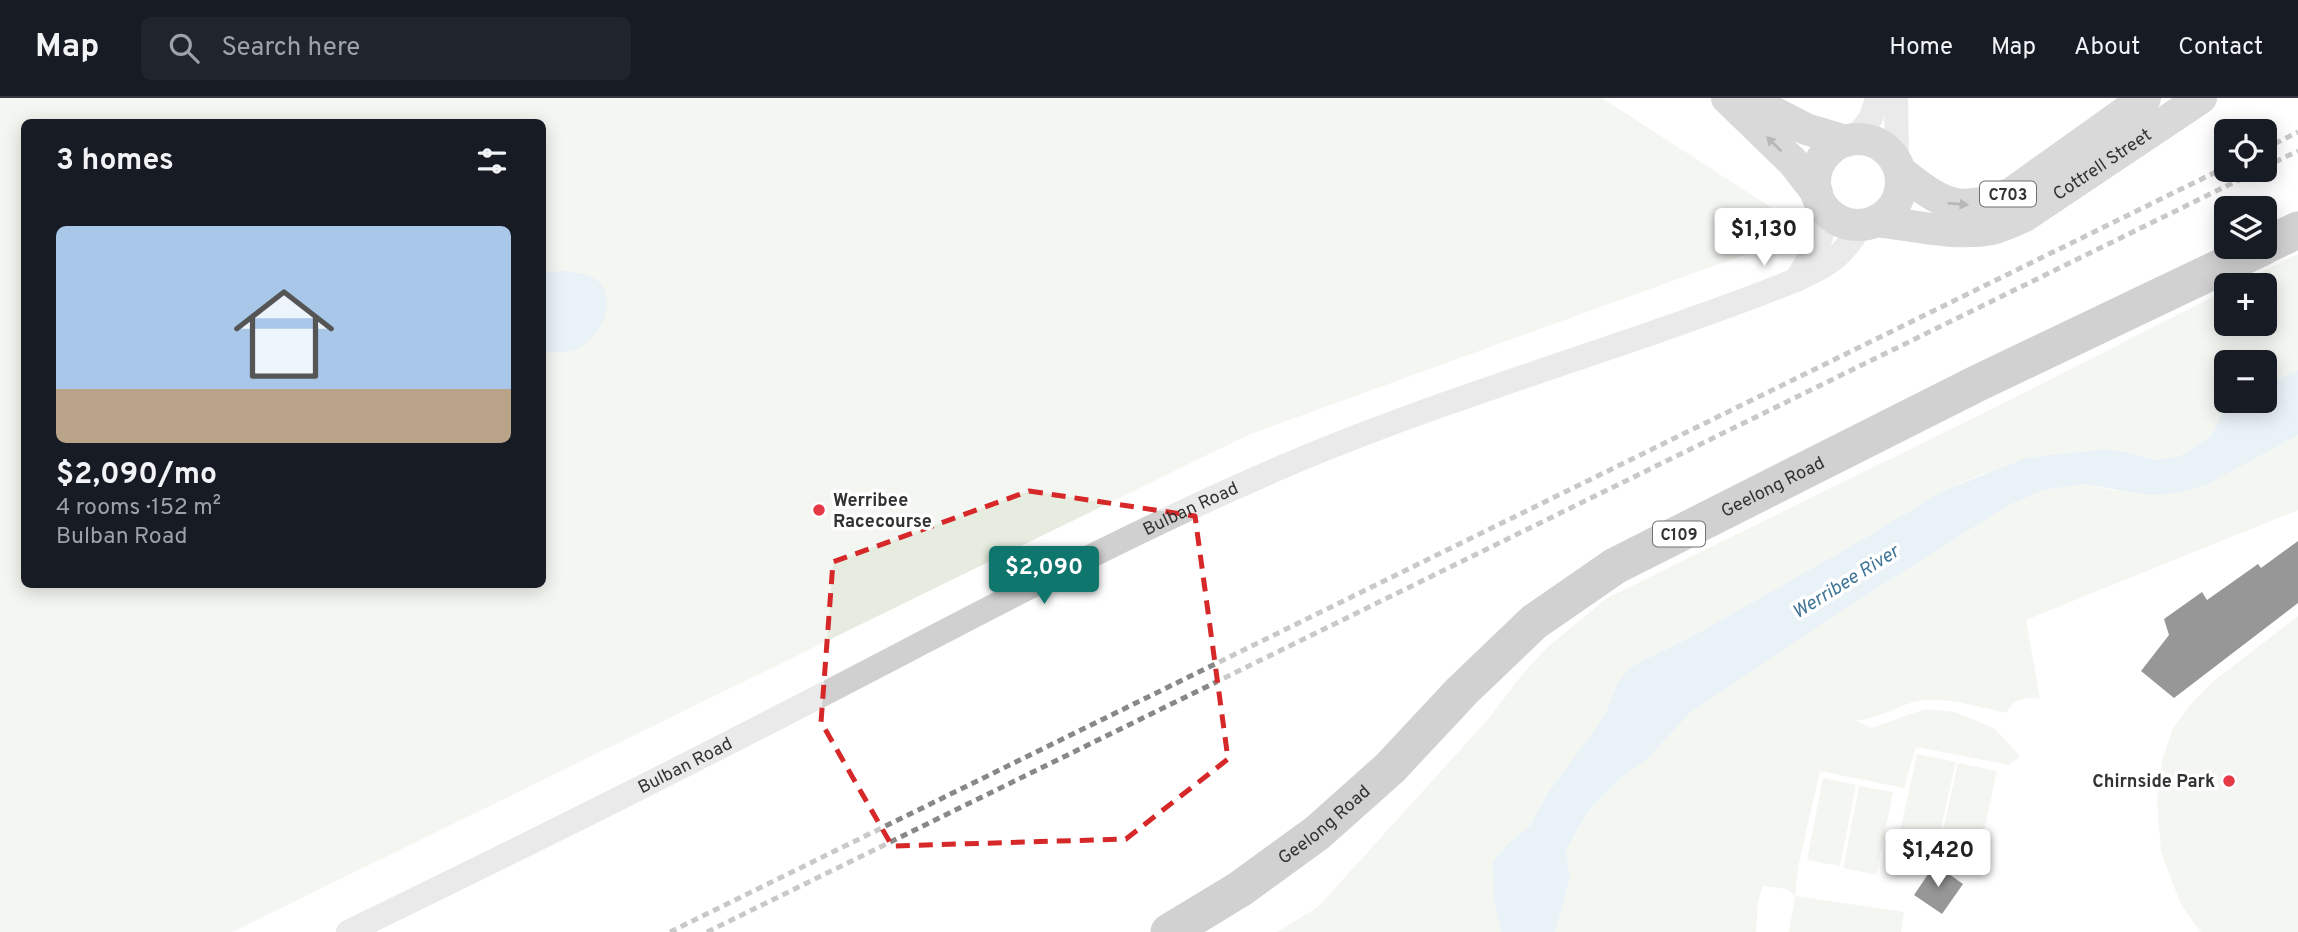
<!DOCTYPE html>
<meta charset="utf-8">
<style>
body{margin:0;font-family:Overpass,sans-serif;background:#20242c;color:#f1f3f6;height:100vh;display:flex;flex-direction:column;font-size:26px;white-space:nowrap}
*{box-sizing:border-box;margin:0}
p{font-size:23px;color:#9ea1a6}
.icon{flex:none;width:38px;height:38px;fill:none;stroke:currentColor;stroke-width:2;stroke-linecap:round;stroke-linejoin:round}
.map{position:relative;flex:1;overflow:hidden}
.drawer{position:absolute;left:21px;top:21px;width:525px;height:469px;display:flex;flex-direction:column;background:#171b24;border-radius:10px;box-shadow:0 4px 18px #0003}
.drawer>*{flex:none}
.fabs{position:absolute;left:2214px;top:21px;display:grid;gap:14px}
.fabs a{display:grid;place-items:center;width:63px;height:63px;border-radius:10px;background:#171b24;box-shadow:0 4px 18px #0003;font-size:35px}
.price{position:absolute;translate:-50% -60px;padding:0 16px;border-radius:7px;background:#fff;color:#222;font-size:23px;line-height:46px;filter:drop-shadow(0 2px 4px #0008)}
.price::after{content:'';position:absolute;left:50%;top:42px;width:21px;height:16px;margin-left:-10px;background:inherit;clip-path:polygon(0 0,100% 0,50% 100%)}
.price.selected{background:#0f766e;color:#fff}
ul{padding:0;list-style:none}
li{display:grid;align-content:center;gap:14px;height:371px;padding:0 35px}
li span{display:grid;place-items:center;height:217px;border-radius:10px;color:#555}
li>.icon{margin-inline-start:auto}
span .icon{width:126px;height:126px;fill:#fffc;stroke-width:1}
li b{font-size:30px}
h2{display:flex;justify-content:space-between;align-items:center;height:84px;padding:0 35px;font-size:30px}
header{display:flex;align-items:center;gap:42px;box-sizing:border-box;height:98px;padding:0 35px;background:#171b24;border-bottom:2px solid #363941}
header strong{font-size:33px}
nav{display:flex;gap:38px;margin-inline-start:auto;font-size:24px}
.search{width:490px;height:63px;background:#20242c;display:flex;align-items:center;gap:18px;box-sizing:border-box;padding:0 24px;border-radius:10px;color:#9ea1a6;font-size:26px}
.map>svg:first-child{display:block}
.green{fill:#e6ecdf;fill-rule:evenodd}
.water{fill:#cfe2ee}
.building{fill:#1a1a1a}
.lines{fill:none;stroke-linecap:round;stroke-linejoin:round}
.minor{stroke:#d0d0d0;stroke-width:24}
.major{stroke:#ababab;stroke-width:32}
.highway{stroke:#9a9a9a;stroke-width:37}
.rail{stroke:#888;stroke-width:5;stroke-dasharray:7 5;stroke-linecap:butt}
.oneway{fill:#636363}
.marked{fill:none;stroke:#d62828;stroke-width:5;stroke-dasharray:14 9;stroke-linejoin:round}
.poi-dot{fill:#e63946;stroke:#fff;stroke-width:2.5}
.labels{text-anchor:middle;stroke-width:7;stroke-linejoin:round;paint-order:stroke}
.shield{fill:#fff;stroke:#707070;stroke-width:2}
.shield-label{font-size:16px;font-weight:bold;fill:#333}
.street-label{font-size:18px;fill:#333;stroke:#fff}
.poi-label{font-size:18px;font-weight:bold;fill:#333;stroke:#fff;text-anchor:start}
.water-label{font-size:19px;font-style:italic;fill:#3f7597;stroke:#fff}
</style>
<header>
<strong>Map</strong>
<div class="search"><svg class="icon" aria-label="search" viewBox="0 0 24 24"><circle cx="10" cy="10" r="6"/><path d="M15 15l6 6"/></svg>Search here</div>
<nav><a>Home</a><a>Map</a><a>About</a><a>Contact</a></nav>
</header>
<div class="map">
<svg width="2298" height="834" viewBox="0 0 2298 834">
<rect width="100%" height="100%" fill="#fff"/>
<path class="green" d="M0,0H1602L1789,121L1788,141L1248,337L232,834H0ZM24,24H542V486H24Z
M2298,156V272L2265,287L2264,264H2226V303H2234L2223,309L2218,324L2210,339L2178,359L2154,362L2127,354L2105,351L2068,355L1983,376L1943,393L1853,447L1691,539L1630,569L1618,586L1605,619L1547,696L1530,728L1510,744L1494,803L1501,834H1277L1318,809L1489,620L1525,573L1549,548L1607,500L2004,305L2226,192V226H2264V187H2235Z
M2298,337V412L2026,522L2040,601C2025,599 2014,600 2006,615C1982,610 1943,598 1919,603C1897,607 1878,622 1856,622L1871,630L1925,611L1955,614L1994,630L2020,658L2009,667L1916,649L1904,690L1820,673L1798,769L1795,798L1904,814L1901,834H1789L1795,798L1787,791L1763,788L1758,803L1756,834H1555L1570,780L1566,752L1588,713L1620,681L1646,662L1692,613L1835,517L2007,408L2044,392L2084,386L2114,392L2255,359Z
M2298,518V834H2201L2181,807L2161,754L2157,704L2162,662L2173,630L2191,606L2211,585Z
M1917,656L1956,664L1936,751L1898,742Z
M1958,665L1997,673L1978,760L1939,751Z
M1823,680L1856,687L1840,768L1807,762Z
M1859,688L1893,694L1876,777L1843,770Z"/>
<path class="water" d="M565,173C575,175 589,175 597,182C621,204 597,247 571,253C562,255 551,254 543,253V174Z
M2298,272V337L2206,387L2177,395L2149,397L2084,386L2044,392L2007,408L1835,517L1692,613L1646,662L1620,681L1588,713L1566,752L1570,780L1555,834H1501L1494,803L1493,764L1510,744L1530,728L1547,696L1604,619L1618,585L1630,569L1691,539L1853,447L1943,393L2026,360L2105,351L2127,354L2154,362L2178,359L2210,339L2218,324L2223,309L2234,303H2264L2265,287Z"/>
<path class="building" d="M2298,443V505L2174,600L2141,573L2169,537L2164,521L2202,494L2207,502L2258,466L2261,470Z
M1935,766L1963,786L1942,816L1914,797Z"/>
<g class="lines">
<g class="minor">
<path d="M1896,0L1897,65"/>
<path d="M1853,42L1871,20L1877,0"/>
<path d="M1796,182L1821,140L1823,109"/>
<path id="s1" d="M348,834C494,763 640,691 785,616C957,528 1128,433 1308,358C1468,292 1635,246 1796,182C1829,167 1843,159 1861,127"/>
</g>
<g class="major">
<path d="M1727,0L1793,64L1817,95"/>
<path d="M1746,0L1806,31L1846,43"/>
<circle cx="1858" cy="84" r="43"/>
<path d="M1900,73C1943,107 1958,117 2012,95L2145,0"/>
<path id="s2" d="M1876,123C1913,127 1954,138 1992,131C2002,128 2013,123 2023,119L2201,0"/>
</g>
<g class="highway">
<path d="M2264,148L2298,132"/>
<path id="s3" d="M1169,834L1240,791L1317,735L1390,670L1462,593L1534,524L1615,468L1978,285L2263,149"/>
</g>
<path class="rail" d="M2264,51L2298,34
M2264,69L2298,53
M670,834L2226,69
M707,834L2259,72"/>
</g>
<defs><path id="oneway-solid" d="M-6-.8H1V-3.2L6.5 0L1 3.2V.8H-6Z" transform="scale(1.75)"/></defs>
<g class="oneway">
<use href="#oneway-solid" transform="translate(1774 46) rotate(-136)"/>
<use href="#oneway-solid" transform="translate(1958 106) rotate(5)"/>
</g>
<path d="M0 0H2298V834H0ZM1029,393L1195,418L1228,661L1126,741L892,748L821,624L833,464Z" fill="#fff" fill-opacity=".55" fill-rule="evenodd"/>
<path class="marked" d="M1029,393L1195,418L1228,661L1126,741L892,748L821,624L833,464Z"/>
<g class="poi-dot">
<circle cx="819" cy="412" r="7"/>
<circle cx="2229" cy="683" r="7"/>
</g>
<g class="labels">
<g class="shield">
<rect x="1980" y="83.5" width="56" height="25" rx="5"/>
<rect x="1653" y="423.5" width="52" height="25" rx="5"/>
</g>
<g class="shield-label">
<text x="2008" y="102">C703</text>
<text x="1679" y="442">C109</text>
</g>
<g class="street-label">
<text dy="6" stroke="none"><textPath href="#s2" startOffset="245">Cottrell Street</textPath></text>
<text dy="6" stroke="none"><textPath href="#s3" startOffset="756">Geelong Road</textPath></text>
<text dy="6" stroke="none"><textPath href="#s1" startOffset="943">Bulban Road</textPath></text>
<text dy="6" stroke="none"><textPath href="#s1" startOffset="376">Bulban Road</textPath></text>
<text dy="6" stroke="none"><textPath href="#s3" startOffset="189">Geelong Road</textPath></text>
</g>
<g class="poi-label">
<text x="833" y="408">Werribee<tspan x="833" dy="21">Racecourse</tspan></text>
<text x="2215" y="689" text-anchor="end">Chirnside Park</text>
</g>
<g class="water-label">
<text transform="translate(1845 483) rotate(-32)" y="7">Werribee River</text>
</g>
</g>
</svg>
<div class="fabs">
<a><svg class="icon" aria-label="locate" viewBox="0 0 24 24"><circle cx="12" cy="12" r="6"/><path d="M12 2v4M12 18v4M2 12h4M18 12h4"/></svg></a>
<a><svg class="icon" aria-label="layers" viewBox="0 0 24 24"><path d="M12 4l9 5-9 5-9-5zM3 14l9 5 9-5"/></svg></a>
<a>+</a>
<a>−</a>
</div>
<b class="price" style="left:1764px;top:170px">$1,130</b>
<b class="price selected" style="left:1044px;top:508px">$2,090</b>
<b class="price" style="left:1938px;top:791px">$1,420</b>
<section class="drawer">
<h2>3 homes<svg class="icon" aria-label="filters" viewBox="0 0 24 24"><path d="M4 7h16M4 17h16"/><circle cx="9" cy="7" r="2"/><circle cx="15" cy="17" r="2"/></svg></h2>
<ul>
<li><span style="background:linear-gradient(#a9c7e8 75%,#b9a48a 0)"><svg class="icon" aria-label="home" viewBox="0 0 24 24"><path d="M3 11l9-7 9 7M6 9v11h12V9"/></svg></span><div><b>$2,090/mo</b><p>4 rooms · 152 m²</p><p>Bulban Road</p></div></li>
</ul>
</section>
</div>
